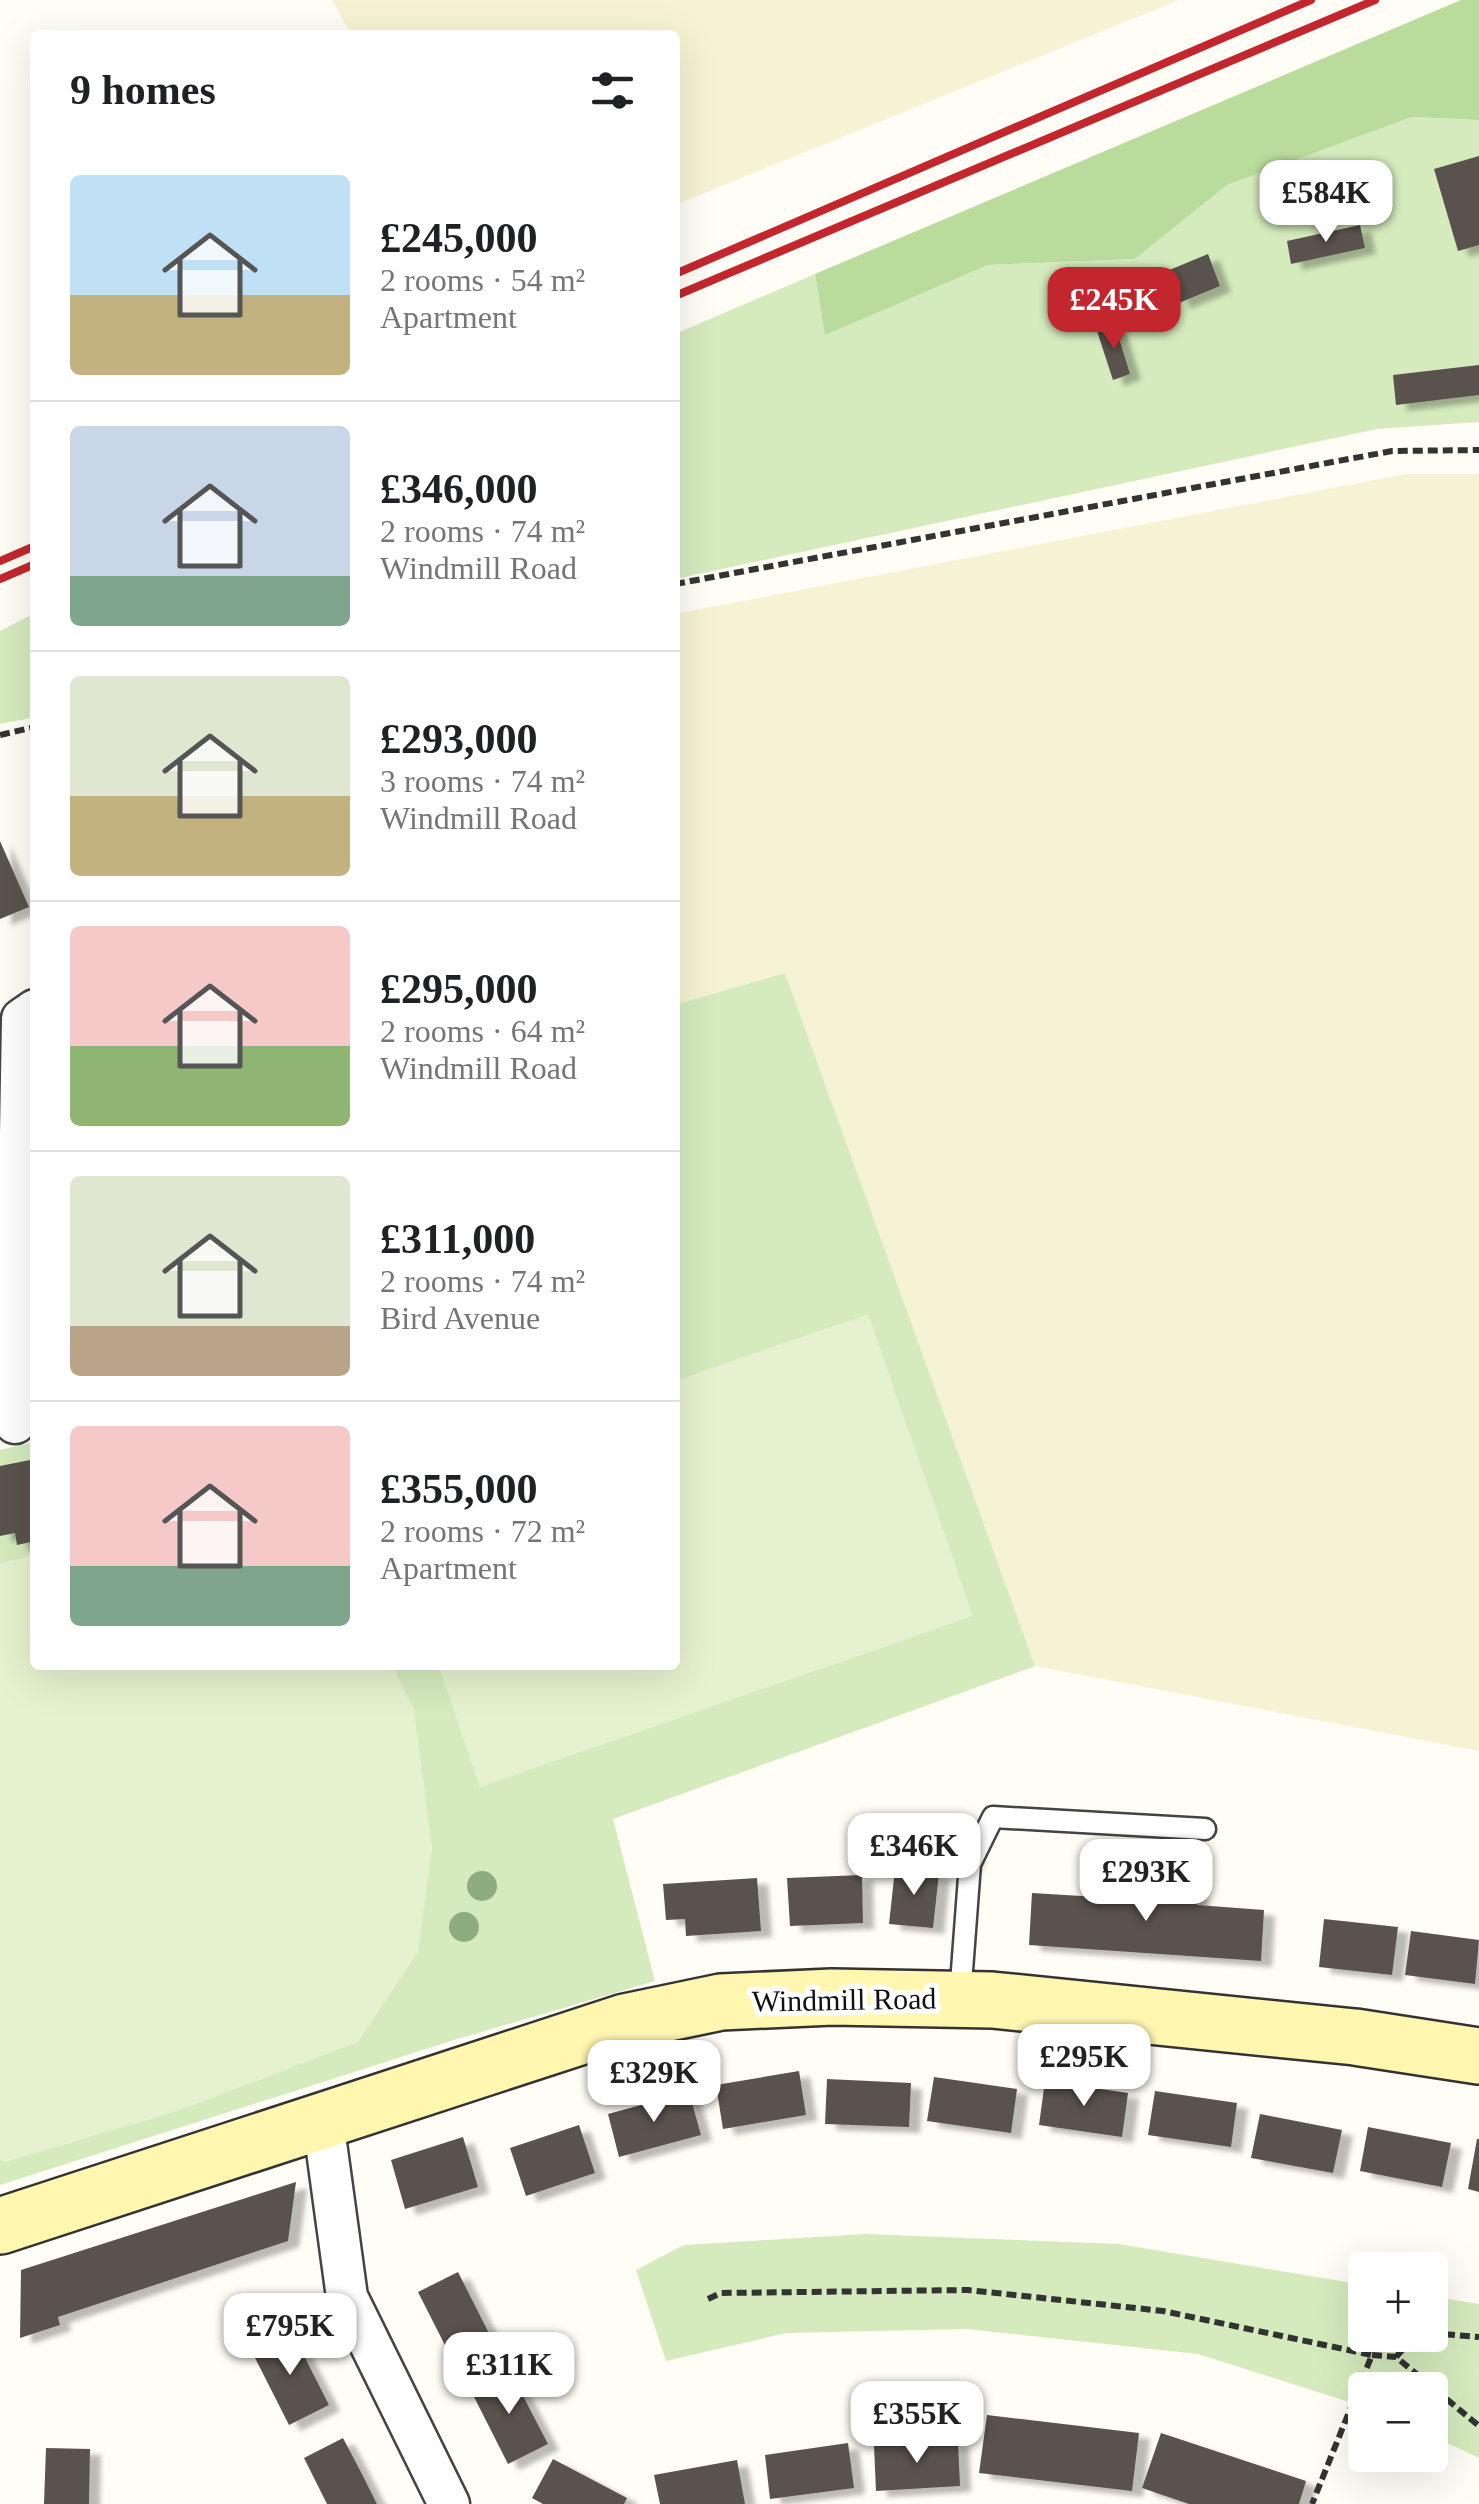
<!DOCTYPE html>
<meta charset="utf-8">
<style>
body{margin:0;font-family:"Times New Roman",serif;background:#f6f6f6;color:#202124;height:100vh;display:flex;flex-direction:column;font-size:38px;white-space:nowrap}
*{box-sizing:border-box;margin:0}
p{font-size:32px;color:#757577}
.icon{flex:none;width:55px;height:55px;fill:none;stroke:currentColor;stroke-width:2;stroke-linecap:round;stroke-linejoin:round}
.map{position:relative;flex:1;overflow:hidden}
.sheet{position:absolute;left:30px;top:30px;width:650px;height:1640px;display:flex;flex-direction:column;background:#fff;border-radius:10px;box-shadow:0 10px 40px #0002}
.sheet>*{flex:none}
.buttons{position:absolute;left:1348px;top:2252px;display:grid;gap:20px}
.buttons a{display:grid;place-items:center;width:100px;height:100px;border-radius:10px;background:#fff;box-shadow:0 10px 40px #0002;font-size:50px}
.price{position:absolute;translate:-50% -85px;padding:0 22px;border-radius:20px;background:#fff;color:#222;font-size:32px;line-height:65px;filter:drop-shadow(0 2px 5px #0008)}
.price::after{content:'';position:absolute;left:50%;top:60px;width:30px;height:22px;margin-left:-15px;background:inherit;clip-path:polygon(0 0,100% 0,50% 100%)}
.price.active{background:#c4262e;color:#fff}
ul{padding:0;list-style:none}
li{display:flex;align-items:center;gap:30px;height:250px;padding:0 40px}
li+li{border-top:2px solid #e0e0e0}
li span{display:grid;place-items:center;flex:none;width:280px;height:200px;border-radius:10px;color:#555}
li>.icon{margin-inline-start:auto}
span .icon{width:120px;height:120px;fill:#fffc;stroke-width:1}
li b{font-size:42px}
h2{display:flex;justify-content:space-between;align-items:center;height:120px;padding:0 40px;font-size:42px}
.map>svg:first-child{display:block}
.farmland{fill:#f6f3d4}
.green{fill:#d5ebbd}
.forest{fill:#b9dc9c}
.pitch{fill:#e6f2cf}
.building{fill:#5a524d;filter:url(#shadow)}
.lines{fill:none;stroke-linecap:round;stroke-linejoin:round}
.lane-casing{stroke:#444;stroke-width:25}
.street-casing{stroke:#444;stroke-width:45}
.secondary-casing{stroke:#333;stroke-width:60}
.path{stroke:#333;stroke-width:6;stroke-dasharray:10 5;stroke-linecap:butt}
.lane{stroke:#fff;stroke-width:20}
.street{stroke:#fff;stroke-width:40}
.secondary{stroke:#fff6b0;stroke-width:55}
.rail{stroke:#c4262e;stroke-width:8}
.tree{fill:#8dad7f}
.labels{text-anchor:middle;stroke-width:10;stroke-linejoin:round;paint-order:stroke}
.street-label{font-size:30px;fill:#111;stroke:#fff}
</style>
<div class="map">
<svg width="1479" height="2504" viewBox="0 0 1479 2504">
<defs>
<filter id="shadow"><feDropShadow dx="11" dy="6" stdDeviation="2.5" flood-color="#0004"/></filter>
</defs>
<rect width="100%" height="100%" fill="#fffdf5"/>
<path class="farmland" d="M332,0H1179L675,205V35H352Z
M1406,474H1479V1751L1035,1666L785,973L675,1005V614Z"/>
<path class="green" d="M1412,117L1479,120V422L1377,429L675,579V334L815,274L825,334L988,265L1135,259L1227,185Z
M35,613V717L0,724V631Z
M785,973L1035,1666L613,1819L655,1981L454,2040L0,2185V1450L35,1442V1665H675V1005Z
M866,2234L1119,2244L1365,2285V2335H1430V2296L1479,2304V2458L1430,2435V2390H1365V2407L1198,2354L967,2329L786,2333L666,2361L636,2270L684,2245Z"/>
<path class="forest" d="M1461,0H1479V120L1412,117L1227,185L1135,259L988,265L825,335L815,274Z"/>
<path class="pitch" d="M868,1314L973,1616L480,1787L438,1665H675V1381Z
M35,1555V1665H392L414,1710L432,1848L418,1952L358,2042L180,2110L6,2162L0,2160V1563Z"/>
<path class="building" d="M1479,156V245L1458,251L1434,169Z
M1360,225L1365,248L1291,264L1287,241Z
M1208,254L1220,286L1179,303L1167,271Z
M1115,325L1130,374L1113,380L1097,331Z
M1479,365V395L1396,405L1393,375Z
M0,841L29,907L0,919Z
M35,1459V1541L17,1545L15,1533L0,1536V1466Z
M895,1869L939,1873L933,1928L889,1924Z
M862,1875L863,1923L790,1926L787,1878Z
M757,1878L761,1931L686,1936L685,1919L666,1920L663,1884Z
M1098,1884L1137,1887L1136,1896L1159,1897L1160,1891L1198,1893L1197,1905L1264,1910L1261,1961L1029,1945L1032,1893L1098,1897Z
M1324,1919L1398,1927L1392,1975L1319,1967Z
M1411,1931L1479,1940L1475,1984L1405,1975Z
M799,2071L806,2115L723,2129L716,2085Z
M934,2077L1017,2089L1011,2133L927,2121Z
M827,2079L911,2083L909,2127L825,2124Z
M1045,2081L1128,2093L1122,2137L1039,2125Z
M1155,2091L1237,2103L1231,2147L1148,2135Z
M689,2092L701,2135L619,2157L608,2114Z
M1260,2114L1342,2130L1333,2173L1251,2158Z
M579,2125L595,2173L526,2196L510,2148Z
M1368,2127L1451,2143L1442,2187L1360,2171Z
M463,2137L478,2187L405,2209L391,2160Z
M1477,2139H1479V2192L1468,2189Z
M296,2182L288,2241L58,2317L60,2325L20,2338L21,2270Z
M458,2272L496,2347L456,2367L418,2292Z
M291,2330L329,2405L289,2425L251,2350Z
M509,2369L548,2444L508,2464L470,2389Z
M987,2415L1139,2433L1132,2491L979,2473Z
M1161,2433L1306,2481L1299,2504H1189L1142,2488Z
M343,2438L363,2476L377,2504H327L304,2458Z
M958,2441L960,2486L876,2491L874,2446Z
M848,2443L854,2488L770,2499L765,2455Z
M46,2448L90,2449L89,2504H44Z
M553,2459L627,2498L624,2504H543L532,2498Z
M737,2460L745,2504H660L654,2475Z"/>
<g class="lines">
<g class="lane-casing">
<path id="lane" d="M960,1997L970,1864L993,1817L1205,1829"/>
</g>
<g class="street-casing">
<path id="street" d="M15,1423L22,1019L35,1010
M323,2121L347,2297L449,2504"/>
</g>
<g class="secondary-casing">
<path id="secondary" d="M0,2226L625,2022L721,2002L832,1997L992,2000L1355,2037L1479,2056"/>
</g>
<path class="path" d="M675,584L1392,451L1479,450
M0,735L35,727
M708,2299L721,2293L968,2290L1163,2311L1372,2355L1312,2504
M1430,2333L1479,2337
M1372,2355L1396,2357L1479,2426
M1396,2357L1416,2335"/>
<use href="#lane" class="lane"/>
<use href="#street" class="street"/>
<use href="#secondary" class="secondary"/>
<path class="rail" d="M675,274L1311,0
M675,296L1375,0
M0,561L35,546
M0,579L35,564"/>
</g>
<g class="tree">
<circle cx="482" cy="1886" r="15"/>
<circle cx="464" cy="1927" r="15"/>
</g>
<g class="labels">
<g class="street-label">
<text transform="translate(844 2000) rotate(-1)" y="10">Windmill Road</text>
</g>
</g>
</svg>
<div class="buttons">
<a>+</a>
<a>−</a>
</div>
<b class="price" style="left:1326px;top:245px">£584K</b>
<b class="price active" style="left:1114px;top:352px">£245K</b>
<b class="price" style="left:914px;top:1898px">£346K</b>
<b class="price" style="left:1146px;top:1924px">£293K</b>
<b class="price" style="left:1084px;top:2109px">£295K</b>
<b class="price" style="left:654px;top:2125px">£329K</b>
<b class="price" style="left:290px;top:2378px">£795K</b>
<b class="price" style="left:509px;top:2417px">£311K</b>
<b class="price" style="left:917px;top:2466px">£355K</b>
<section class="sheet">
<h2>9 homes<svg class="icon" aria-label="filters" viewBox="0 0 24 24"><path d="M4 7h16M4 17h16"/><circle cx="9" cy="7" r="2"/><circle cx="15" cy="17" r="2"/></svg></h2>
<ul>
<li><span style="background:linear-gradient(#bfe0f5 60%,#c2b280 0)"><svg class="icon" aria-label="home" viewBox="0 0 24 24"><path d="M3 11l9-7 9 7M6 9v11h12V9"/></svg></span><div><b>£245,000</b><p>2 rooms · 54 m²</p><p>Apartment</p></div></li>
<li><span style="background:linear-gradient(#c9d6e8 75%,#7fa58c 0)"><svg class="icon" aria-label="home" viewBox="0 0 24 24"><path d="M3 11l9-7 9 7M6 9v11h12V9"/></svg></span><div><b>£346,000</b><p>2 rooms · 74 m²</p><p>Windmill Road</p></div></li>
<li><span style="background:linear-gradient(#dfe7d0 60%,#c2b280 0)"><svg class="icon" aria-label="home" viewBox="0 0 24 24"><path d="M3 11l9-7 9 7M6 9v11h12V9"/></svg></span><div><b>£293,000</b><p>3 rooms · 74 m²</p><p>Windmill Road</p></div></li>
<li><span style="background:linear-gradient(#f6c9c9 60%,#8fb573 0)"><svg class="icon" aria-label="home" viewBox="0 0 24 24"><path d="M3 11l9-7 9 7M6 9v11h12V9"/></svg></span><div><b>£295,000</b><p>2 rooms · 64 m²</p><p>Windmill Road</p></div></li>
<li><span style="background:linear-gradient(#dfe7d0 75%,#b9a48a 0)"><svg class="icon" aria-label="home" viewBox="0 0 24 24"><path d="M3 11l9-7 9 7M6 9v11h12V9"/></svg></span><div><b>£311,000</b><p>2 rooms · 74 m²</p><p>Bird Avenue</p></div></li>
<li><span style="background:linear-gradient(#f6c9c9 70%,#7fa58c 0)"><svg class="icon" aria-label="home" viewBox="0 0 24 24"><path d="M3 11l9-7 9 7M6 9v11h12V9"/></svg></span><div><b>£355,000</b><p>2 rooms · 72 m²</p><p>Apartment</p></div></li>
</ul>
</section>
</div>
